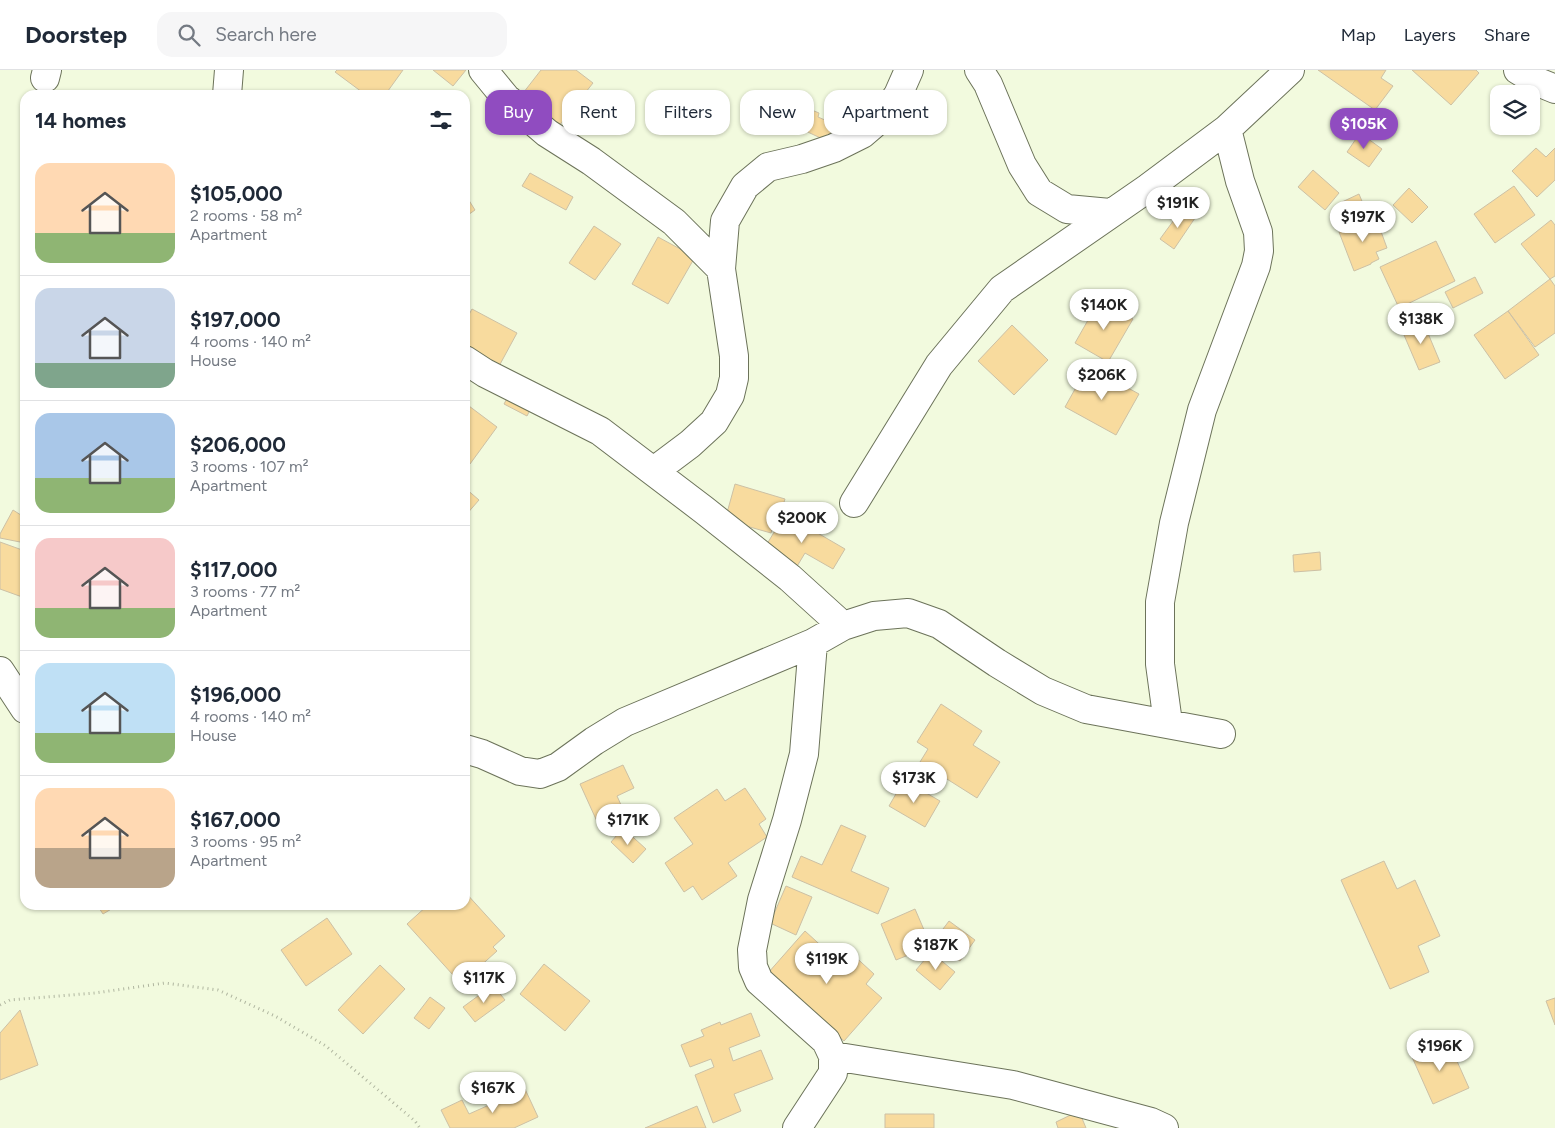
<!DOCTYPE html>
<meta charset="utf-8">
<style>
body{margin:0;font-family:Figtree,sans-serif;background:#f6f6f7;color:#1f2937;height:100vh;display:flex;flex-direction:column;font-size:19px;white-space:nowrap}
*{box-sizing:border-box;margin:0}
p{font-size:16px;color:#747a83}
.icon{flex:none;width:28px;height:28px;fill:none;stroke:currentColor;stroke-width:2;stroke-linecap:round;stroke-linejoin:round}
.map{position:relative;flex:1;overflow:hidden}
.panel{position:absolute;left:20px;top:20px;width:450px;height:820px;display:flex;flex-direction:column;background:#fff;border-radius:15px;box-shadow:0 1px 4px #0004}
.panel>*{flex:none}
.hud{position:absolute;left:485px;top:20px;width:475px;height:45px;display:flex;gap:10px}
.buttons{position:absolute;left:1490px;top:15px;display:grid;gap:10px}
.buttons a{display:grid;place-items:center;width:50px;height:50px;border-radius:10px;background:#fff;box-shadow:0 1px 4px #0004;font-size:25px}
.price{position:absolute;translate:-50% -42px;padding:0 11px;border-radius:18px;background:#fff;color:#222;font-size:16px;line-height:32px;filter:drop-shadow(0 1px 2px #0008)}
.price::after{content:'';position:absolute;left:50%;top:30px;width:15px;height:11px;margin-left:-8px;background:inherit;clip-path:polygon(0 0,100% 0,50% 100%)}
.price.selected{background:#904cc0;color:#fff}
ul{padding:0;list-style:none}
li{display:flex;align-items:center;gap:15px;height:125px;padding:0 15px}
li+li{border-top:1px solid #e0e1e3}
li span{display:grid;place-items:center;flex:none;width:140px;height:100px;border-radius:15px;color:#555}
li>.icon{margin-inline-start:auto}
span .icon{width:60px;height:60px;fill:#fffc;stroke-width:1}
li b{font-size:21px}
h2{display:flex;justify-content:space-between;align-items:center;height:60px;padding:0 15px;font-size:21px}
.pill{padding:0 18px;border-radius:15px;background:#fff;box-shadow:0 1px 4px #0004;font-size:18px;line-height:45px}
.pill.selected{background:#904cc0;color:#fff}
header{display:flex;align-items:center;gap:30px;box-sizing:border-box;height:70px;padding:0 25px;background:#fff;border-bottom:1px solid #e0e1e3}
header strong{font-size:24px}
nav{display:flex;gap:28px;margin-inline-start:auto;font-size:18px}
.search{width:350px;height:45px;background:#f6f6f7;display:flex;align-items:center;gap:12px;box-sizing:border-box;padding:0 18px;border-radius:15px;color:#747a83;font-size:19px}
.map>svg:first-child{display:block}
.building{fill:#f8db9e;stroke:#ccc0a5}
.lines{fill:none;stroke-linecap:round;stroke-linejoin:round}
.minor-casing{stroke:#6c735a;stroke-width:30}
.path{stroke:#afb59f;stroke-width:3;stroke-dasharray:1 4;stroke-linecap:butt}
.minor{stroke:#fff;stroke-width:28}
</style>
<header>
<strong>Doorstep</strong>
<div class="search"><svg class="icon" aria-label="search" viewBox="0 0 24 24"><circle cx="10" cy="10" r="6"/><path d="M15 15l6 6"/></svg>Search here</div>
<nav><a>Map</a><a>Layers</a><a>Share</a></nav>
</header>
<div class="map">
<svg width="1555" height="1058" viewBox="0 0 1555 1058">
<rect width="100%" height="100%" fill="#f2fade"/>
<path class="building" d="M337,0H403L385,25H366L335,2Z
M433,0H466L453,16Z
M541,0H576L593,13L559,56L520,27Z
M1318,0H1386L1381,8L1393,16L1375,40Z
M1412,0H1476L1479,3L1451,35Z
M784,21L809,34L807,38L819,43L818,47L834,54L827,71L797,57L798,54L774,43Z
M1360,63L1382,79L1369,97L1347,82Z
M1536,78L1546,87L1555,78V110L1537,127L1512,101Z
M1313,100L1339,123L1325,140L1298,117Z
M530,103L573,127L566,140L522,116Z
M1514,116L1535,145L1495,173L1474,144Z
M1409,118L1428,137L1412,153L1393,135Z
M465,124L475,140L465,147Z
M1359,124L1366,141L1349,148L1342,132Z
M1182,139L1195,148L1174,179L1160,169Z
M1375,145L1387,178L1376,182L1379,189L1371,193V194L1354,201L1339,162L1357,156V152Z
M1551,150L1555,155V206L1550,209L1521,174Z
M594,156L621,174L595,210L569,193Z
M658,167L695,187L668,234L632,214Z
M1436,171L1455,211L1399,238L1380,197Z
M1475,207L1483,223L1453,238L1445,222Z
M1550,209L1555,216V263L1535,277L1508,241Z
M1100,229L1133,249L1108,292L1075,273Z
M472,239L517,263L498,298L465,280V252Z
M1508,241L1539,285L1505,309L1474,265Z
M1422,249L1440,292L1419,300L1401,258Z
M1012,255L1048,290L1014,325L978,291Z
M1088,296L1139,324L1116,365L1065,337Z
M511,321L533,334L527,346L504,334Z
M465,333L497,357L470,394L465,390Z
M735,414L785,429L780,445H777L771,463L725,450Z
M465,418L479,430L465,446Z
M13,440L24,447L25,444V473L0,468V464Z
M785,444L845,479L833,499L805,483L796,498L764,479Z
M0,472L25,481V528L0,519Z
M1320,482L1321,500L1294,502L1293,485Z
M941,634L982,661L973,675L1000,692L977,728L920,692L928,679L917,672Z
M623,695L634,718L617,726L626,746L600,758L580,714Z
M904,710L940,731L925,757L889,736Z
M745,718L766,749L759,754L767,767L728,793L737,806L702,830L693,816L684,822L665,793L693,774L674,748L717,719L725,731Z
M841,755L866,766L851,801L889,818L878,844L792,807L801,786L822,795Z
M623,758L646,779L633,793L611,772Z
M1384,791L1397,819L1415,810L1440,866L1418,876L1429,902L1390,919L1341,810Z
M786,816L812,827L796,865L770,853Z
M465,822L505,866L493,877L497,881L476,900L468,892L453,905L407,854L428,835H465Z
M97,835H118L103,844Z
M915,839L931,876L896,890L881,854Z
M327,848L352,884L306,916L281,880Z
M949,851L975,870L960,891L934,871Z
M805,861L840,893L850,882L874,904L866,914L882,928L844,971L768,903Z
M931,882L955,902L940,920L916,900Z
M544,894L590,931L565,961L520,924Z
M380,895L405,919L363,964L338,940Z
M493,915L505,930L475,952L463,937Z
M430,927L445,938L429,959L414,948Z
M1555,928V955L1546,931Z
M20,940L38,995L0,1010V963Z
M751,943L760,966L729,978L733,991L761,980L773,1009L734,1024L741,1041L713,1053L695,1005L714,997L711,989L690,997L681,975L704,966L701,960L720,952L721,955Z
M1448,971L1469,1018L1433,1034L1412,987Z
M525,1019L538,1047L514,1058H450L441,1040L462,1030L469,1044Z
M697,1036L706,1058H645Z
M1079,1041L1086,1058H1058L1056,1052Z
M885,1044H934V1058H885Z"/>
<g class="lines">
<g class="minor-casing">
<path id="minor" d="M483,0L506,28L547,63L591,91L674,152L721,199
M979,0L988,14L1022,95L1039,122L1067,139L1110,143
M1518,0L1538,12L1555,19
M45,8L47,0
M227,25L229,0
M465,290L485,303L600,361L704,440L790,508L843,556
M654,401L690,374L714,352L730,325L734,308V286L721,199L725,151L745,116L768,97L802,89L834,78L862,64L883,46L898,25L909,0
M854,433L939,295L1002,219L1148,118L1227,59L1290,0
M0,601L25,639
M1168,653L1160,594V532L1174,453L1202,340L1256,196L1259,181L1258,162L1240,111L1227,59
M465,679L482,684L520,701L540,704L558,697L594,671L625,652L813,573L843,556L874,546L908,543L939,554L997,593L1043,621L1086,639L1221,664
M833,986L1013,1015L1151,1052L1164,1058
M797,1058L833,1003V986L826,971L759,911L753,897L752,880L762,830L787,750L804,684L813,573"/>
</g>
<path class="path" d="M0,935L10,930L95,923L165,913L218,920L275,946L326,976L415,1051L420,1058"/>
<use href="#minor" class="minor"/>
</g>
</svg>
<div class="buttons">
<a><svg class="icon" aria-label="layers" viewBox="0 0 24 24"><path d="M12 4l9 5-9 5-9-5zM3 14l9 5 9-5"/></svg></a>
</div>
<b class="price selected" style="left:1364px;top:80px">$105K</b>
<b class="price" style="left:1178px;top:159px">$191K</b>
<b class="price" style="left:1363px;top:173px">$197K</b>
<b class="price" style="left:1104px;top:261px">$140K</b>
<b class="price" style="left:1421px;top:275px">$138K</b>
<b class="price" style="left:1102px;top:331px">$206K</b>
<b class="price" style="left:802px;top:474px">$200K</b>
<b class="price" style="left:914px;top:734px">$173K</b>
<b class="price" style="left:628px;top:776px">$171K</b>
<b class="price" style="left:936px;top:901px">$187K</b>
<b class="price" style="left:827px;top:915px">$119K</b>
<b class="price" style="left:484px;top:934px">$117K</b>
<b class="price" style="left:1440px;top:1002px">$196K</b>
<b class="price" style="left:493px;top:1044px">$167K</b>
<div class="hud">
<a class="pill selected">Buy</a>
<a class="pill">Rent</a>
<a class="pill">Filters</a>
<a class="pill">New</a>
<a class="pill">Apartment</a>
</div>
<section class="panel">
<h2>14 homes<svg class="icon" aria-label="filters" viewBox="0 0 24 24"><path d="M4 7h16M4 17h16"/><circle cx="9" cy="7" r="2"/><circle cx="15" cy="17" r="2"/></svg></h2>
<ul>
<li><span style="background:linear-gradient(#ffd9b3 70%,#8fb573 0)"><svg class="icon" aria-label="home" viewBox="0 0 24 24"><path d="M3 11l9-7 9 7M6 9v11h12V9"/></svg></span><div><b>$105,000</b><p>2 rooms · 58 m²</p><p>Apartment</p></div></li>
<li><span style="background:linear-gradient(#c9d6e8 75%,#7fa58c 0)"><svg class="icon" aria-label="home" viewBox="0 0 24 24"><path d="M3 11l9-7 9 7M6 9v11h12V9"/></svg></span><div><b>$197,000</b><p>4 rooms · 140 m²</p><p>House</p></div></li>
<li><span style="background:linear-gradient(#a9c7e8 65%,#8fb573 0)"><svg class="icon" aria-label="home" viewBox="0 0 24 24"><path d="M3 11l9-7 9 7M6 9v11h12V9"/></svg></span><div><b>$206,000</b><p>3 rooms · 107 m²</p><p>Apartment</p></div></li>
<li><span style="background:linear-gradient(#f6c9c9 70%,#8fb573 0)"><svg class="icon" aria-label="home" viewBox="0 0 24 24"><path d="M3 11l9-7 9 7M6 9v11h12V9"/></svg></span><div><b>$117,000</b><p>3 rooms · 77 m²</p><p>Apartment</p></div></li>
<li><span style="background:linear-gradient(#bfe0f5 70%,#8fb573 0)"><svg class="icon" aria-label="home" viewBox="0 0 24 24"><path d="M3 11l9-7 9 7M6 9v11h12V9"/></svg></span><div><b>$196,000</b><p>4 rooms · 140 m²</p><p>House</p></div></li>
<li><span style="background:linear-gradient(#ffd9b3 60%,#b9a48a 0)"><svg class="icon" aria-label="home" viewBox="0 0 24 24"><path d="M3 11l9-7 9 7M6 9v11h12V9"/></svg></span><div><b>$167,000</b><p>3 rooms · 95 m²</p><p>Apartment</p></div></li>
</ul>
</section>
</div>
